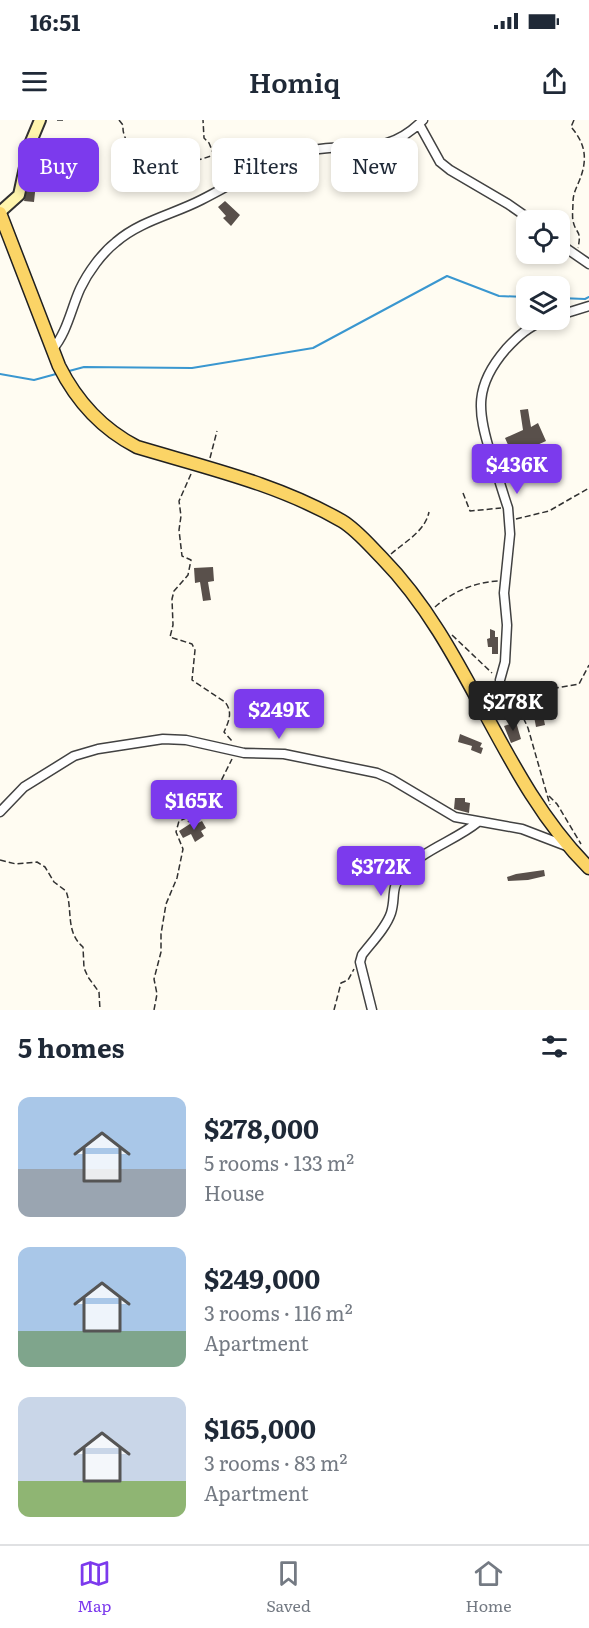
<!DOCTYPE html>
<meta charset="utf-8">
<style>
body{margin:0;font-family:Literata,serif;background:#f6f6f7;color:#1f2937;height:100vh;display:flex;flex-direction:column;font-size:22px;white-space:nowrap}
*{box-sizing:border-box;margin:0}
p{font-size:20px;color:#747a83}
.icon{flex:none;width:33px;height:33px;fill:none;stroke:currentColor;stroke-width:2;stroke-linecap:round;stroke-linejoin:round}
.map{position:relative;height:890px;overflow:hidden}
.panel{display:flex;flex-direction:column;background:#fff;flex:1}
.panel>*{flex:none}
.top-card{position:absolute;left:18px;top:18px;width:554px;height:54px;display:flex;gap:12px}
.buttons{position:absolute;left:516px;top:90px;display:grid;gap:12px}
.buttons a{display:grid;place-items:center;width:54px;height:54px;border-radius:12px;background:#fff;box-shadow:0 3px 9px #0003;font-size:30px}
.price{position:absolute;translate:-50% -51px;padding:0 14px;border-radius:6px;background:#7c3aed;color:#fff;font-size:20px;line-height:39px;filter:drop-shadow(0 2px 3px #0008)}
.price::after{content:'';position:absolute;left:50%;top:36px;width:18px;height:14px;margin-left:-9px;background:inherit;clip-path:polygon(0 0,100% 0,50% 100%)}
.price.on{background:#222;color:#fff}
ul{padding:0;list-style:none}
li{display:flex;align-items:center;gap:18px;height:150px;padding:0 18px}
li span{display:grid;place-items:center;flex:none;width:168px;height:120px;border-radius:12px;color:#555}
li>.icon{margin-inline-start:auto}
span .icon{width:72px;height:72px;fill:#fffc;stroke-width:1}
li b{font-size:26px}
h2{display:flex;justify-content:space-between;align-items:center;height:72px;padding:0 18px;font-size:26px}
.tag{padding:0 21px;border-radius:12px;background:#fff;box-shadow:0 3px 9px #0003;font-size:21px;line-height:54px}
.tag.on{background:#7c3aed;color:#fff}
.status{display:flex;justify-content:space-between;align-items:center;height:42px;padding:0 30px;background:#fff;direction:ltr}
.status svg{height:16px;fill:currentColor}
header{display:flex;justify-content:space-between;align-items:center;height:78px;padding:0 18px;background:#fff;font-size:27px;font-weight:600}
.tab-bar{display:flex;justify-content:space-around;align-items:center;height:84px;border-top:2px solid #e0e1e3;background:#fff;font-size:16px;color:#747a83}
.tab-bar a{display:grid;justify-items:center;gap:3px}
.tab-bar .on{color:#7c3aed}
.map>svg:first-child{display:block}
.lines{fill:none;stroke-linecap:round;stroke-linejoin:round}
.stream{stroke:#3a97d0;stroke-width:2}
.building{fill:#59504b}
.street-casing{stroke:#424242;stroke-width:11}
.secondary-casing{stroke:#313131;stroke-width:14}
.primary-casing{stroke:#202020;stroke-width:15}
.path{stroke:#313131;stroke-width:1.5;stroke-dasharray:6 3;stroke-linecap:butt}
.street{stroke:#fff;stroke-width:8}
.secondary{stroke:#fff5ad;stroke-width:10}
.primary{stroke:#fbd466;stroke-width:12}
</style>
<div class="status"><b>16:51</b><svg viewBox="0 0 49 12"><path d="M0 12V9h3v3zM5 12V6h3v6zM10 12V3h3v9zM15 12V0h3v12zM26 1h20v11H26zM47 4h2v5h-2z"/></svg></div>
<header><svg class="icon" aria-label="menu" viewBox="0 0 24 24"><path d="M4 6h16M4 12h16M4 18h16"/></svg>Homiq<svg class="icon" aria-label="share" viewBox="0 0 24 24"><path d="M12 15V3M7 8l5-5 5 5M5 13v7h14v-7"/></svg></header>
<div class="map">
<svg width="589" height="890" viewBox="0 0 589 890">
<rect width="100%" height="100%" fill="#fffcf2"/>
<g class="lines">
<path class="stream" d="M560,178L585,179L589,177
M69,251L84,247L192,248L313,228L447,156L499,176L526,177
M0,254L34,260L56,254"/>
</g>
<path class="building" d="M34,53L49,57L47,66L36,63L34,82L24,81L30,57L33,58Z
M225,81L240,95L231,106L223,98L226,96L218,87Z
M528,289L531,307L538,303L546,321L513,336L505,318L523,310L520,290Z
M213,447L214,461L208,462L211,480L203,481L200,462L195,463L194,448Z
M490,509L495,511V517H498V534H492V527H488L487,519L490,518Z
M546,589L548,599L544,600L545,605L536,607L533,591Z
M516,602L521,619L511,623L504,606Z
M460,614L482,623L480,627L483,628L481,634L471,630L472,626L458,622Z
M455,678H465V682L470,683L469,693L454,689Z
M196,700L198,703L202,701L206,708L201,711L204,716L195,722L191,714L183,718L179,711Z
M544,750L545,756L528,760L508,761L507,757L516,754Z"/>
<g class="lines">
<g class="street-casing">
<path id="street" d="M419,4L440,42L450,50L508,84L531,100
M560,124L589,144
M560,195L589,186
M52,230C67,213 71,189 80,169C88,152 102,133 116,122C140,101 174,94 201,80C237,62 269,40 308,31C353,20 384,40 423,0
M500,560L505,542L507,505L504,473L510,414L508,388C502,370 497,353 491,335C477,291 474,266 506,229C518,216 529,206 546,200
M0,692L24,667L74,636L98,629L163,619L186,620L244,633L284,634L377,653L391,659L455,697L522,709L569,727
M372,890L360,842L362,835C371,823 386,808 391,793C396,777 390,769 402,754C421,730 455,721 478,702"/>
</g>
<g class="secondary-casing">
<path id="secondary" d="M0,92L19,75L30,24L40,0"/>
</g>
<g class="primary-casing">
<path id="primary" d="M0,93L59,246C76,280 102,309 137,327C207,348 278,364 342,401C357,410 370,426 382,438C470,528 500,659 589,748"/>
</g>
<path class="path" d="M57,0H63
M119,0L123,5C121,34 163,46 186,43C196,41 205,38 214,35L209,23L204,18L203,0
M574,0L571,7C585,23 588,38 580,59C577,67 573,73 573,82C573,88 572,96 573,101C576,115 582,109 578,128
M210,338L217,311
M191,354L179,381L181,396L179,410L182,436L191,440L188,455L174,471L172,479L173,505L170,517L192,524L195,530L192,560L225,582C233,592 229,601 224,612L232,621
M463,373L470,391L501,388
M516,399L549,391L589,368
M391,434C406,421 425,411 429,392
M435,487C452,472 475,462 498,461
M452,515L492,553
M506,567L516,582L528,608L550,685
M544,570L579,564L589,545
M549,676L557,684L581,724
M188,702L220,663L232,639
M0,740L16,744L37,742L45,747L54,762L66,771C73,789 65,812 83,827L84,848L88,857L99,872L100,890
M154,890L157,874L154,859L161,832V814L166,784L177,758L183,729L176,712L179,701L194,695
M334,890L341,863L348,860L354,849"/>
<use href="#street" class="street"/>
<use href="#secondary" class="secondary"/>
<use href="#primary" class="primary"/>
</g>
</svg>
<div class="buttons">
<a><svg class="icon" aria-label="locate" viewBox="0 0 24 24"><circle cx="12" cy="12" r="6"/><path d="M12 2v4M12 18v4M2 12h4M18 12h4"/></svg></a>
<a><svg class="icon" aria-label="layers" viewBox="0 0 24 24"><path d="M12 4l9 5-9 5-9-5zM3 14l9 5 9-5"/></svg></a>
</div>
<b class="price" style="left:517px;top:375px">$436K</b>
<b class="price on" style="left:513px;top:612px">$278K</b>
<b class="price" style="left:279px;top:620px">$249K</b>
<b class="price" style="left:194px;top:711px">$165K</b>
<b class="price" style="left:381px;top:777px">$372K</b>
<div class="top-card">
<a class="tag on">Buy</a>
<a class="tag">Rent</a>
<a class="tag">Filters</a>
<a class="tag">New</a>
</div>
</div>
<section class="panel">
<h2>5 homes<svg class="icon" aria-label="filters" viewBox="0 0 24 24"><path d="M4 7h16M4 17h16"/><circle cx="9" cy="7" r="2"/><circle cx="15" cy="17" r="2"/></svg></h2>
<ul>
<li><span style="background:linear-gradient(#a9c7e8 60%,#9aa5b1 0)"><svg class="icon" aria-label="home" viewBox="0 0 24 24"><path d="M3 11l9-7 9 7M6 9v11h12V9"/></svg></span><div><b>$278,000</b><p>5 rooms · 133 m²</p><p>House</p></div></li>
<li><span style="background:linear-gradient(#a9c7e8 70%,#7fa58c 0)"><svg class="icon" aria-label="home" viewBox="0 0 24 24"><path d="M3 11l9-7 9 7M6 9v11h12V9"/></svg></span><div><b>$249,000</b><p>3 rooms · 116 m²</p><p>Apartment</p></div></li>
<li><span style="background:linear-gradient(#c9d6e8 70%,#8fb573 0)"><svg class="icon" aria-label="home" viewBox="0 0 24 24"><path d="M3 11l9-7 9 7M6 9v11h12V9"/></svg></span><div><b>$165,000</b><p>3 rooms · 83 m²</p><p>Apartment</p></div></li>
</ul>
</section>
<nav class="tab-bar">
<a class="on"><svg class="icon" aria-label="map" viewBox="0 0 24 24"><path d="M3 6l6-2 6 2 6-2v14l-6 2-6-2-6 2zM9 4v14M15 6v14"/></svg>Map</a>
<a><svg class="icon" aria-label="saved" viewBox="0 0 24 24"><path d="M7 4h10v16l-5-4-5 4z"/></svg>Saved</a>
<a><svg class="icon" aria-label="home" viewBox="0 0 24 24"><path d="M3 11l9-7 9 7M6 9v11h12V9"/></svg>Home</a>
</nav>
